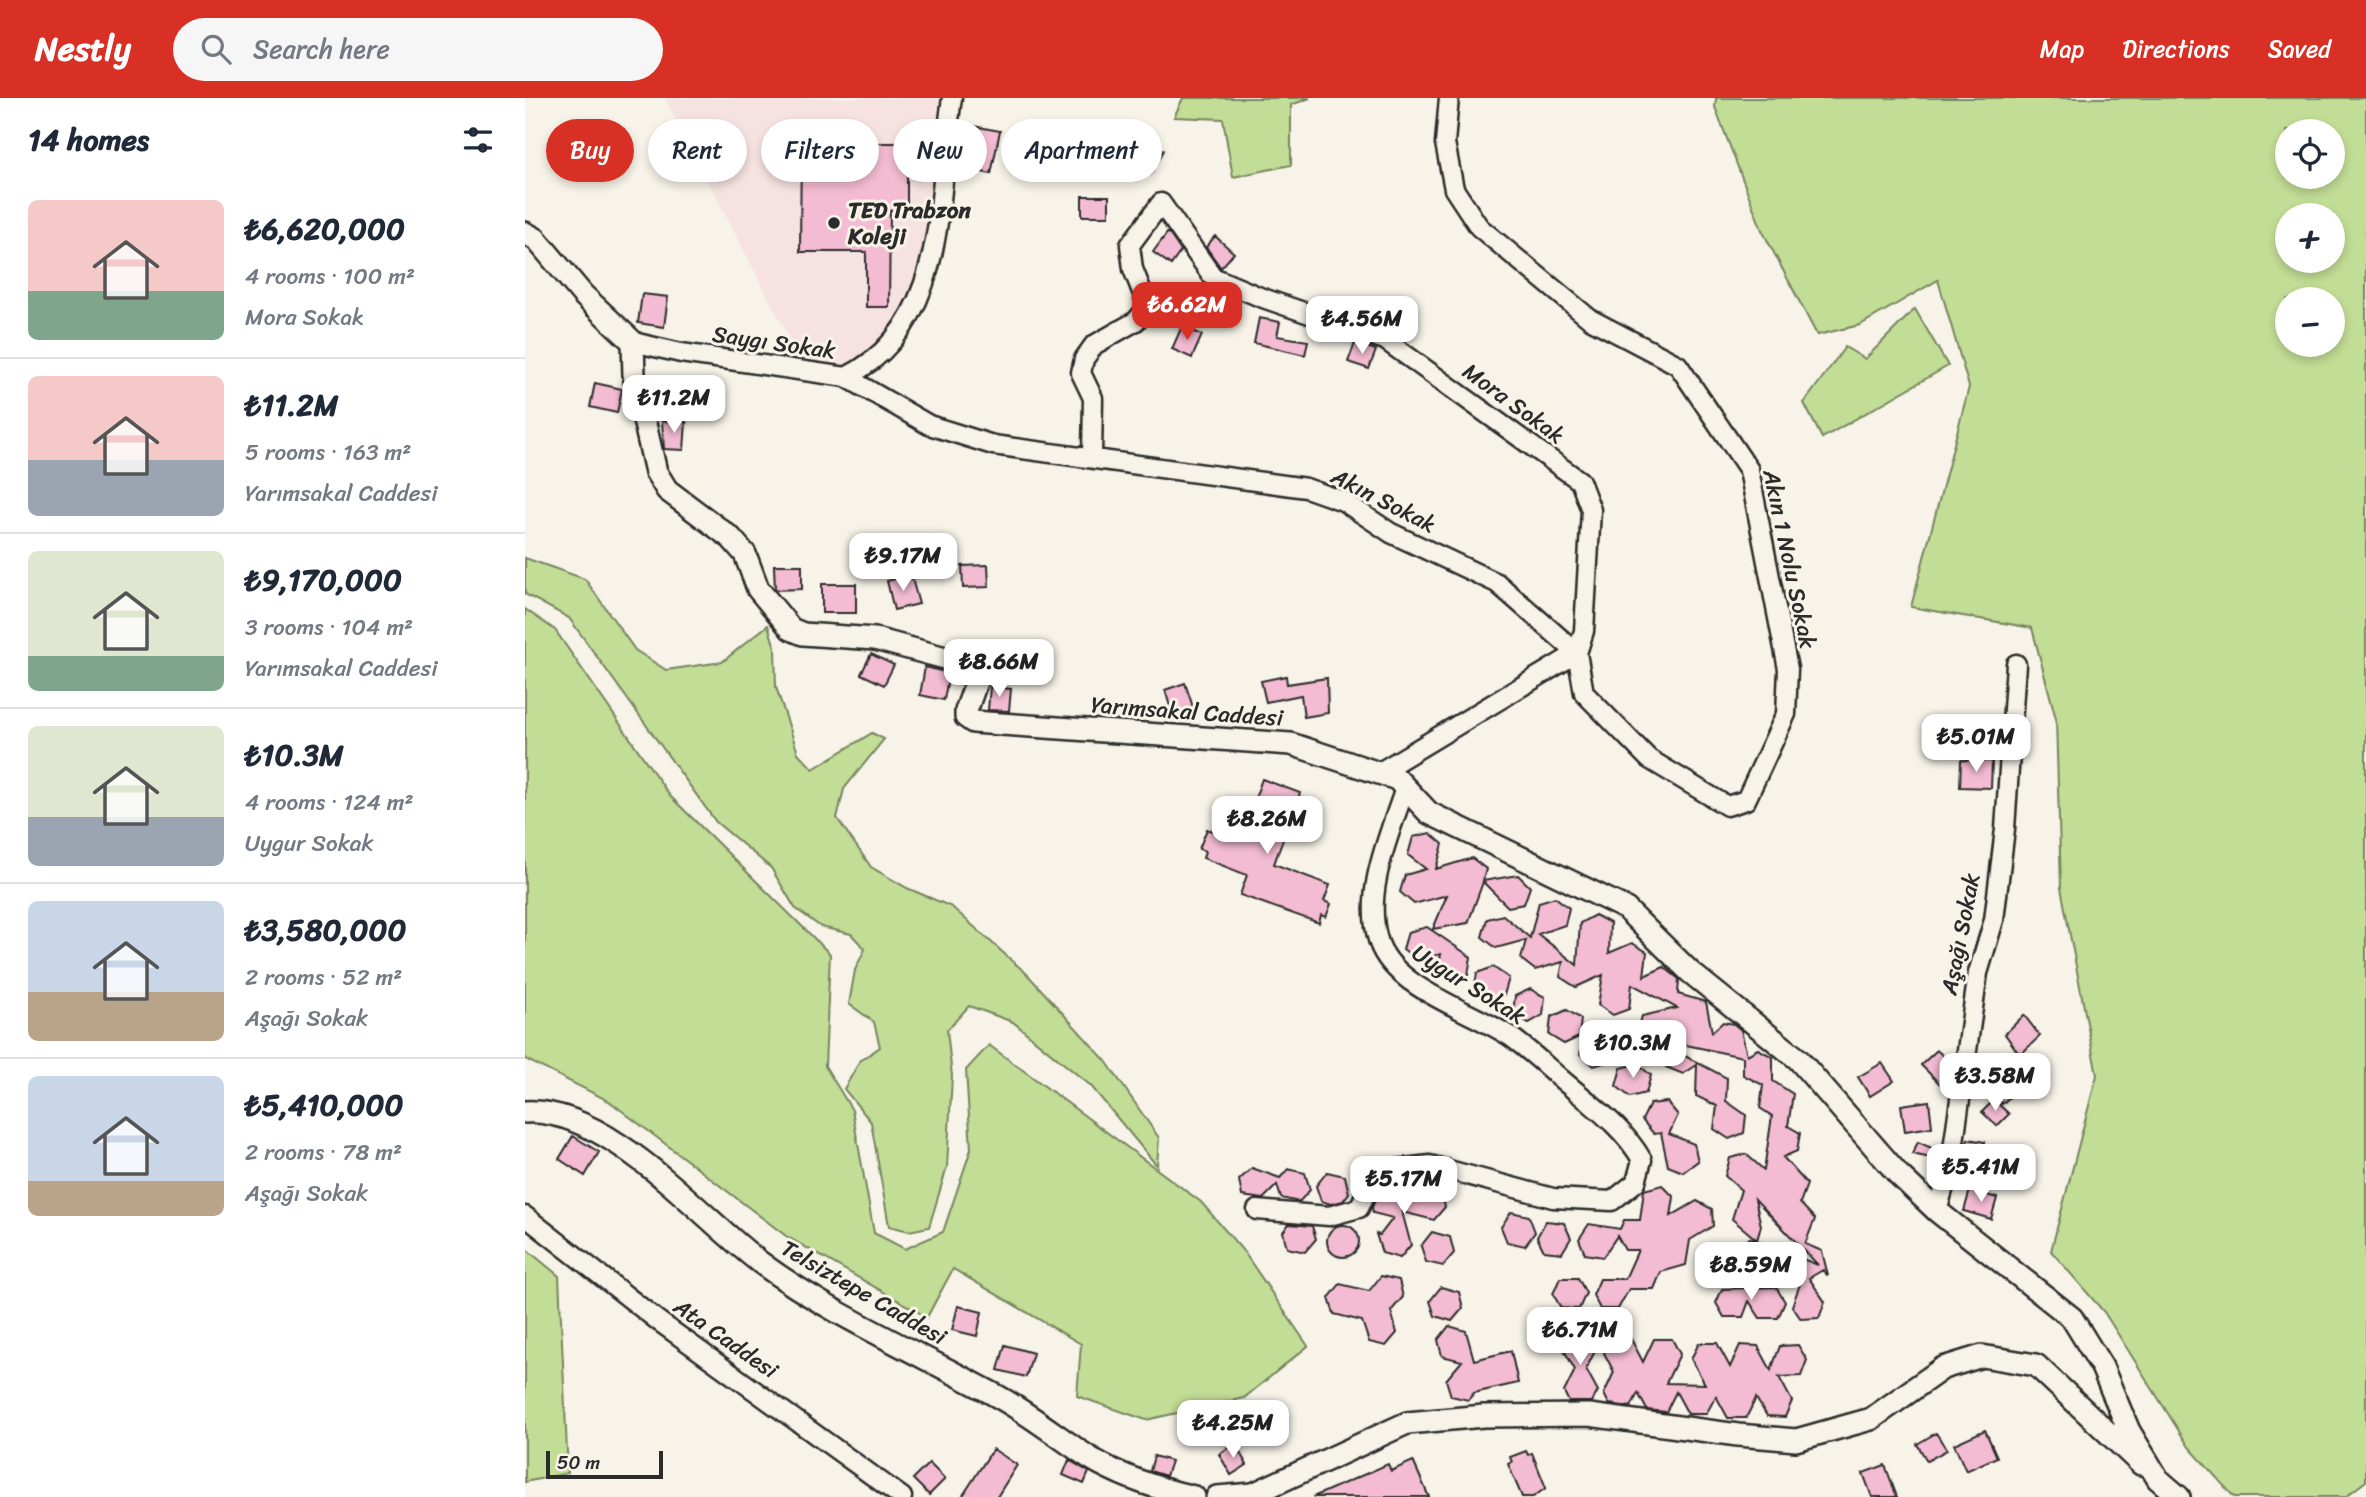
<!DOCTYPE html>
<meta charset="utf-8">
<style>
body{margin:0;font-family:Sriracha,sans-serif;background:#f6f6f7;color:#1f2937;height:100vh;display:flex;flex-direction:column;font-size:26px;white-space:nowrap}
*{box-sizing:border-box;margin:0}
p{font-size:23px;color:#747a83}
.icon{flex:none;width:38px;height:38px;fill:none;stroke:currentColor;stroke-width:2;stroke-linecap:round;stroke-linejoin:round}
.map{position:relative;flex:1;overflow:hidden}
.side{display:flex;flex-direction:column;background:#fff;width:525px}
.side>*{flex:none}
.top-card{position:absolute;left:21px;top:21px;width:665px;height:63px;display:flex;gap:14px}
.controls{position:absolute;left:1750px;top:21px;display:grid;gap:14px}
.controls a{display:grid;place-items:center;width:70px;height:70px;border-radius:50%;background:#fff;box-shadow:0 4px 10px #0003;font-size:35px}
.scale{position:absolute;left:21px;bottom:18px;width:117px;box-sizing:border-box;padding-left:7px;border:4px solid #2b2b2b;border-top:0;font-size:19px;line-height:24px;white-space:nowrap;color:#2b2b2b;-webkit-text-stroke:5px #f7f3e8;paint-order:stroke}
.price{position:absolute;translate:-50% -60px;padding:0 16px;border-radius:14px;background:#fff;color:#222;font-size:23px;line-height:46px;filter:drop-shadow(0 2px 4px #0008)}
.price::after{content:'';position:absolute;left:50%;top:42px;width:21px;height:16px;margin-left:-10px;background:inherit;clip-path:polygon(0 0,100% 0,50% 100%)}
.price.on{background:#d93025;color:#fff}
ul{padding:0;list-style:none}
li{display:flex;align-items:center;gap:21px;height:175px;padding:0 28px}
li+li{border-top:2px solid #e0e1e3}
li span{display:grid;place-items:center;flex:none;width:196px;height:140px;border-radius:10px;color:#555}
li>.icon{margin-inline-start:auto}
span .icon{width:84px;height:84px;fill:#fffc;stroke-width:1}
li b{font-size:30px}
h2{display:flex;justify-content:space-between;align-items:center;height:84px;padding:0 28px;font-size:30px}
.chip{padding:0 24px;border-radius:32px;background:#fff;box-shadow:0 4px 10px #0003;font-size:24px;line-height:63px}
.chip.on{background:#d93025;color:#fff}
header{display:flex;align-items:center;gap:42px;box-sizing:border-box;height:98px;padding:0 35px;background:#d93025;color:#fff}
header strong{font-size:33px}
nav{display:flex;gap:38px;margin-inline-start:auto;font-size:24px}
.search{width:490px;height:63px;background:#f6f6f7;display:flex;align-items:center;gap:18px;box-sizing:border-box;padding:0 24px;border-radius:38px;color:#747a83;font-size:26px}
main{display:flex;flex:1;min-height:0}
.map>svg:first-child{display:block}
.built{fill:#f6e2e1}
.green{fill:#c2dd95;stroke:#768460;stroke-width:2;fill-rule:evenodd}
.building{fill:#f4bcd2;stroke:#2b2b2b;stroke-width:2}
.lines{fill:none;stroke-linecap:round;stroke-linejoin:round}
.minor-casing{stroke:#2b2b2b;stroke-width:23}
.tertiary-casing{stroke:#2b2b2b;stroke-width:26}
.minor{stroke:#f7f3e8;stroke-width:18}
.tertiary{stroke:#f7f3e8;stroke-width:21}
.poi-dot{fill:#2b2b2b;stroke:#f7f3e8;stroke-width:2.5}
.labels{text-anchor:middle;stroke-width:6;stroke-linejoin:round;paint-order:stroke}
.poi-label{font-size:23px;font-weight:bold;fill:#2b2b2b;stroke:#f7f3e8;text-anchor:start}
.street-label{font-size:23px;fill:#2b2b2b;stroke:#f7f3e8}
</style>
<header>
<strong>Nestly</strong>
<div class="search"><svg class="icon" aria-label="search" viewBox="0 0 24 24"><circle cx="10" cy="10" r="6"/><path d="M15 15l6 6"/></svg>Search here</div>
<nav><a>Map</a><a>Directions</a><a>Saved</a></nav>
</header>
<main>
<section class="side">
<h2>14 homes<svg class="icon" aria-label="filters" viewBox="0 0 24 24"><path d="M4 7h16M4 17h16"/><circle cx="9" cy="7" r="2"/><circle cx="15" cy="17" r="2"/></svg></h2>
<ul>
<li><span style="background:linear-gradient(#f6c9c9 65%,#7fa58c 0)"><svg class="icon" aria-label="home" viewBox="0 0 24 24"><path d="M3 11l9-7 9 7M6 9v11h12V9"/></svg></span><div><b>₺6,620,000</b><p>4 rooms · 100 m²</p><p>Mora Sokak</p></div></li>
<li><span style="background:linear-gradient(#f6c9c9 60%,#9aa5b1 0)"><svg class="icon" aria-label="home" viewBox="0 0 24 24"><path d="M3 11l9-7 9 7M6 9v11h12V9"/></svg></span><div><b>₺11.2M</b><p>5 rooms · 163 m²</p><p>Yarımsakal Caddesi</p></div></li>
<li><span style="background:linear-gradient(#dfe7d0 75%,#7fa58c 0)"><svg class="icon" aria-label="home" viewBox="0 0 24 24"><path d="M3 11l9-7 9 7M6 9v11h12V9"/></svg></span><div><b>₺9,170,000</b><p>3 rooms · 104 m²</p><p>Yarımsakal Caddesi</p></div></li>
<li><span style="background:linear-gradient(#dfe7d0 65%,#9aa5b1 0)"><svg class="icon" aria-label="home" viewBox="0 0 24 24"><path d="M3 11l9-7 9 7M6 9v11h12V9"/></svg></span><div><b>₺10.3M</b><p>4 rooms · 124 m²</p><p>Uygur Sokak</p></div></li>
<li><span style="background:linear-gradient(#c9d6e8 65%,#b9a48a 0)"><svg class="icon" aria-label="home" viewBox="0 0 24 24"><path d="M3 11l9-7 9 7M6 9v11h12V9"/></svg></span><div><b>₺3,580,000</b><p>2 rooms · 52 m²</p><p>Aşağı Sokak</p></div></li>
<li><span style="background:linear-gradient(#c9d6e8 75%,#b9a48a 0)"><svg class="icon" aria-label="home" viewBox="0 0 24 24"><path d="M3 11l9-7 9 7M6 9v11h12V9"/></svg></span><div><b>₺5,410,000</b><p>2 rooms · 78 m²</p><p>Aşağı Sokak</p></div></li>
</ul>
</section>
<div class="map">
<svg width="1841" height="1399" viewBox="0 0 1841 1399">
<rect width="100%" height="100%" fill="#f7f3e8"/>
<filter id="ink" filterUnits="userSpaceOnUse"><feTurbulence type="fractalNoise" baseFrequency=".0143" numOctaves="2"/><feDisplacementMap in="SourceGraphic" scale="14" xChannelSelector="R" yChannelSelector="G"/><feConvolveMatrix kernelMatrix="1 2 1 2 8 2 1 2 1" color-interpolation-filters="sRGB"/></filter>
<g filter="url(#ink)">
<path class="built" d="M140,0H415L409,33L422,36L400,186L344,268L282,274Z"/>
<path class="green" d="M658,0H785L766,7V67L708,79L698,21L649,19Z
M1191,0H1841V1383L1820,1399H1709L1664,1349L1579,1214L1526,1153L1572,977L1536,790L1531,621L1507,530L1386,509L1444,289L1413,182L1335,227L1292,237L1237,132L1190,9ZM1762,33H1808V79H1762ZM1762,117H1808V163H1762ZM1762,201H1808V247H1762Z
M1390,211L1423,268L1297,340L1279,305L1320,249L1340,261Z
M0,460L60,481L110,552L141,572L197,564L243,527L250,550L251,589L273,655L288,671L347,635L359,641L319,691L312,720L346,769L382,790L427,809L502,876L581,963L634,1040L632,1068L566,988L488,924L444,908L422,932L427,978L422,1069L404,1129L384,1133L364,1128L346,1024L319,991L335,963L355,949L349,924L324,906L330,872L340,851L326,836L296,829L270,810L246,770L191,724L44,520L0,496Z
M0,511L30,532L145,698L305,856L300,968L327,1012L349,1135L380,1151L418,1134L446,1051L441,972L464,947L676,1104L719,1154L783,1248L719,1300L621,1322L552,1298L556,1246L428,1171L402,1219L261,1138L84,1003L0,961Z
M0,1150L34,1178L43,1375L0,1384Z"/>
<path class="building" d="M448,28L475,33L466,76L439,70Z
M612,36L639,52L626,76L598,60Z
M276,45H382V112H365L364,209H341V154H275Z
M557,98H584V118H557Z
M643,134L656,153L646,167L628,154Z
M690,138L709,155L696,170L681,149Z
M117,196L143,199L139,229L113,225Z
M734,220L755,224L752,238L783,243L780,257L729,245Z
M657,228L677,237L667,260L647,251Z
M830,245L851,252L844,271L823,264Z
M70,285L97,291L92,315L65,309Z
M137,323L161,324L159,352L139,351Z
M249,467H277V491L250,492Z
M463,467L464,489L438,490L437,468Z
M386,477L394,506L369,512L362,483Z
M297,486H331V515H297Z
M346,556L369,567L359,587L336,576Z
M400,569L424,575L419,602L395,597Z
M761,578L762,586L802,580L803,615L779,619L776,597L741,604L736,583Z
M660,585L668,609L647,615L640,592Z
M465,589L486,591L484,613L463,612Z
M1436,662L1467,663L1466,690L1435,689Z
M737,681L775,695L749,766L805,787L799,803L806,806L801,819L796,817L794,825L715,797L722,777L678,760L680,753L674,751L682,731L687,733L692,721L719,731Z
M905,735L918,746L911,771L947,760L961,771L958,783L993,777L1005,789L999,806L983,809L958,784L943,825L908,831L922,797L889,806L875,794L880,777L901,771L883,757L888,739Z
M1030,799L1044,810L1040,827L1013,836L1052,867L1055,825L1070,817L1085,825L1084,855L1107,845L1122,854L1119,878L1139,869L1154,881L1153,896L1181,904L1187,934L1198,924L1209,926L1216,932L1222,957L1233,951L1248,959V983L1268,996L1263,1028L1275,1035L1272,1053L1258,1059L1282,1086L1275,1105L1290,1121L1280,1146L1297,1153L1303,1178L1298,1172L1284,1180L1300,1204L1294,1220L1276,1221L1267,1208L1278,1178L1272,1175L1267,1157L1293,1167L1230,1101L1236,1128L1232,1142L1207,1121L1216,1092L1200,1078L1205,1060L1221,1056L1239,1072L1247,1018L1235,1010L1238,987L1218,977V959L1128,940L1125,947L1112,936L1117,918L1152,910L1107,886L1104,911L1088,917L1073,907L1078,877L1051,889L1035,879L1038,864L1010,872L996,861L1001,842L971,850L957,839L962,821L978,817L1005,840L1014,804Z
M902,829L946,859L943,877L928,882L913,872L916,856L892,862L878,851L883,834Z
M968,869L984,880L979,897L964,903L949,893L952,875Z
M1005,891L1020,899L1018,917L1004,925L988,916L990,898Z
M1042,912L1056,921L1054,939L1039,946L1024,937L1026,919Z
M1499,917L1515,938L1495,957L1480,936Z
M1076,935L1089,946L1085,963L1069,968L1055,956L1060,939Z
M1141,948L1202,980L1201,1003L1221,1017L1219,1035L1204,1041L1189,1031L1192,1008L1171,998L1172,967L1158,976L1141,969Z
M1412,952L1428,968L1427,976L1416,987L1396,967Z
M1357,965L1369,983L1345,998L1333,979Z
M1481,965L1500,985L1477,1006L1459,986Z
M1112,966L1126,977L1121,995L1105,999L1091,988L1096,970Z
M1469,1002L1484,1016L1472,1028L1457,1014Z
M1404,1003L1407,1029L1380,1033L1376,1007Z
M1142,1004L1153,1017L1144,1036L1169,1046L1173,1063L1158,1074L1143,1068L1136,1035L1129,1036L1117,1022L1125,1006Z
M48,1038L74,1054L60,1078L34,1061Z
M1443,1041L1460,1044L1455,1069L1437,1066Z
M1393,1044L1416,1054L1415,1062L1387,1056Z
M727,1070L755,1080L763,1071L780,1075L785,1092L774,1104L756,1100L752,1087L738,1101L717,1098L714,1082Z
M802,1074L820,1078L824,1095L818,1103L806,1106L796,1103L791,1088Z
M864,1087L872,1089L879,1113L899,1088L916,1093L920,1109L909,1122L877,1114L886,1147L875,1160L857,1155L851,1136L855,1137L868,1120L848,1115L847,1109L852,1098Z
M1137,1087L1149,1099L1146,1118L1172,1103L1187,1111L1188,1128L1165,1142L1161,1167L1136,1174L1129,1191H1104L1093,1211H1075L1068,1197L1075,1181H1100L1113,1152H1100L1092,1138L1078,1159L1060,1156L1054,1141L1064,1126L1095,1131L1099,1122H1115L1119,1092Z
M1445,1092L1472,1100L1466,1121L1439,1113Z
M986,1114L1004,1118L1010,1134L1000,1148L982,1144L976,1129Z
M1021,1123L1039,1125L1046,1140L1037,1155L1019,1153L1012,1139Z
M764,1126L787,1128L791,1141L780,1154L762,1150L758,1134Z
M802 1143a16 16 0 1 1 32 0a16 16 0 1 1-32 0Z
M907,1134L925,1139L929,1155L918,1168L901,1164L896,1148Z
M1225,1140L1240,1146L1244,1163L1219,1184L1211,1151Z
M856,1178L874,1182L878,1199L866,1213L872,1235L861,1248L844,1244L837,1223L809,1216L804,1200L815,1186L844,1193Z
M1035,1180H1053L1061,1195L1054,1211L1036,1210L1028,1196Z
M916,1189L934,1194L938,1210L927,1223L910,1218L905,1203Z
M1251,1189L1260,1204L1253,1220H1235L1224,1203L1218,1219H1199L1191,1205L1197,1191Z
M433,1208L457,1214L452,1238L427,1232Z
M924,1228L941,1233L949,1262L986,1253L993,1285L949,1295L943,1302L926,1298L921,1282L937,1263L917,1258L913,1242Z
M1046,1234H1064L1072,1249L1061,1271L1073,1293L1067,1304H1044L1039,1294L1050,1272L1038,1250Z
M1087,1239H1105L1118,1264L1129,1241H1147L1155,1256L1141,1285L1180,1286L1166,1261L1174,1245H1192L1205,1269L1215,1247L1233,1248L1246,1272L1255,1248L1273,1247L1282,1262L1276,1278L1254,1279L1267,1303L1260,1319L1242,1318L1231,1300L1221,1320H1203L1191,1298L1181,1316H1163L1151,1294L1141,1314L1122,1312L1113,1295L1106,1309L1084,1306L1079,1296L1089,1274L1079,1255Z
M480,1247L508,1255L501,1279L473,1272Z
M1460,1332L1472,1359L1441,1373L1429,1346Z
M1411,1335L1422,1352L1402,1363L1392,1346Z
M710,1346L722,1367L706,1377L694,1356Z
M468,1351L492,1367L472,1399H437Z
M1001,1353L1003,1357L1007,1355L1021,1390L1008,1399H997L983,1366L987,1364L985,1359Z
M629,1358L646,1363L641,1378L625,1373Z
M544,1362L564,1374L559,1386L538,1377Z
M888,1363L904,1399H788L863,1366L866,1373Z
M404,1365L420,1381L404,1397L388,1381Z
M1360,1367L1372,1399H1347L1338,1375Z"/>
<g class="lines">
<g class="minor-casing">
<path id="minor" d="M108,244L156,255L321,279C424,228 412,97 427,0
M321,279L404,327L468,347L781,390L818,403L866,435L972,485L1052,555L1059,595L1124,661L1202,708L1221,702L1261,616L1263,571L1224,372L1153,267L1065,221L954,129L929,91L920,45L924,0
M567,359L568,300L556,275L559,261L569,247L611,223L623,209L608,171L605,147L636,105L688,179L735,199L860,242L1055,383L1066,412L1059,533L1052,555L853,675
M732,1112L804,1118L834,1110L843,1091L863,1072L905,1067L1028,1100L1087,1103L1111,1084L1117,1062C1098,1028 1064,1005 1035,980C1019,966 1003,951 986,939C948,913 871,892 854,845C837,795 865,736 880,690
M1412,1113L1426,1065L1453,875L1469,822L1480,731L1491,566
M0,1118L132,1222L377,1399"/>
</g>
<g class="tertiary-casing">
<path id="tertiary" d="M0,135L11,141L58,197L108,244L109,278L131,374L142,392L206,440L220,456L233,491L266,531L278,536L350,541L446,567L454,576L441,613V619L448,624L766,646L872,681L904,715L1100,810L1165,874L1273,961L1373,1076L1412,1113L1547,1220L1577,1269L1604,1333L1633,1381L1654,1399
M0,1014C82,1009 171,1115 232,1162C305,1217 392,1254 472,1298C505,1316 534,1340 565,1360C597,1379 633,1391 669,1399
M692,1399L728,1396L882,1325L959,1318L1064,1317L1213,1337L1271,1342L1346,1321L1418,1270L1457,1258L1511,1267L1616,1366"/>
</g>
<use href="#minor" class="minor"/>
<use href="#tertiary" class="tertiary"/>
</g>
</g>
<circle class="poi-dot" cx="309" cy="125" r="7"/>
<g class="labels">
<g class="poi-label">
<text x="323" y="120">TED Trabzon<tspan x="323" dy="26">Koleji</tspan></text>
</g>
<g class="street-label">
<text transform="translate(249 244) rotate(8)" y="8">Saygı Sokak</text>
<text transform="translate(989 305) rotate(36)" y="8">Mora Sokak</text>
<text transform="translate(859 402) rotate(27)" y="8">Akın Sokak</text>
<text transform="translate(1265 461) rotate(78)" y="8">Akın 1 Nolu Sokak</text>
<text transform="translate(662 613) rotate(4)" y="8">Yarımsakal Caddesi</text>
<text transform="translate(1435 836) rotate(-79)" y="8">Aşağı Sokak</text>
<text transform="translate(944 886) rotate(32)" y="8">Uygur Sokak</text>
<text transform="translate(339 1194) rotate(30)" y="8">Telsiztepe Caddesi</text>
<text transform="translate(201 1240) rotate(35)" y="8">Ata Caddesi</text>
</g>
</g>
</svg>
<div class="controls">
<a><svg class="icon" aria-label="locate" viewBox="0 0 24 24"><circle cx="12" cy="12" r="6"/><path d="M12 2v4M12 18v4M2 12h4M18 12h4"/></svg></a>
<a>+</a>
<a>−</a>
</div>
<div class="scale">50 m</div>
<b class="price on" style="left:662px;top:244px">₺6.62M</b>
<b class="price" style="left:837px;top:258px">₺4.56M</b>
<b class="price" style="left:149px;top:337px">₺11.2M</b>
<b class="price" style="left:378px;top:495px">₺9.17M</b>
<b class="price" style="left:474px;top:601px">₺8.66M</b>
<b class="price" style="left:1451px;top:676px">₺5.01M</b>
<b class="price" style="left:742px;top:758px">₺8.26M</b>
<b class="price" style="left:1108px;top:982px">₺10.3M</b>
<b class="price" style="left:1470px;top:1015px">₺3.58M</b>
<b class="price" style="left:1456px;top:1106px">₺5.41M</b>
<b class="price" style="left:879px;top:1118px">₺5.17M</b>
<b class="price" style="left:1226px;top:1204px">₺8.59M</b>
<b class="price" style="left:1055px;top:1269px">₺6.71M</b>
<b class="price" style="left:708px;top:1362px">₺4.25M</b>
<div class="top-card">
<a class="chip on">Buy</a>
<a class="chip">Rent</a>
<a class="chip">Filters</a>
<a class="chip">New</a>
<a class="chip">Apartment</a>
</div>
</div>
</main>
